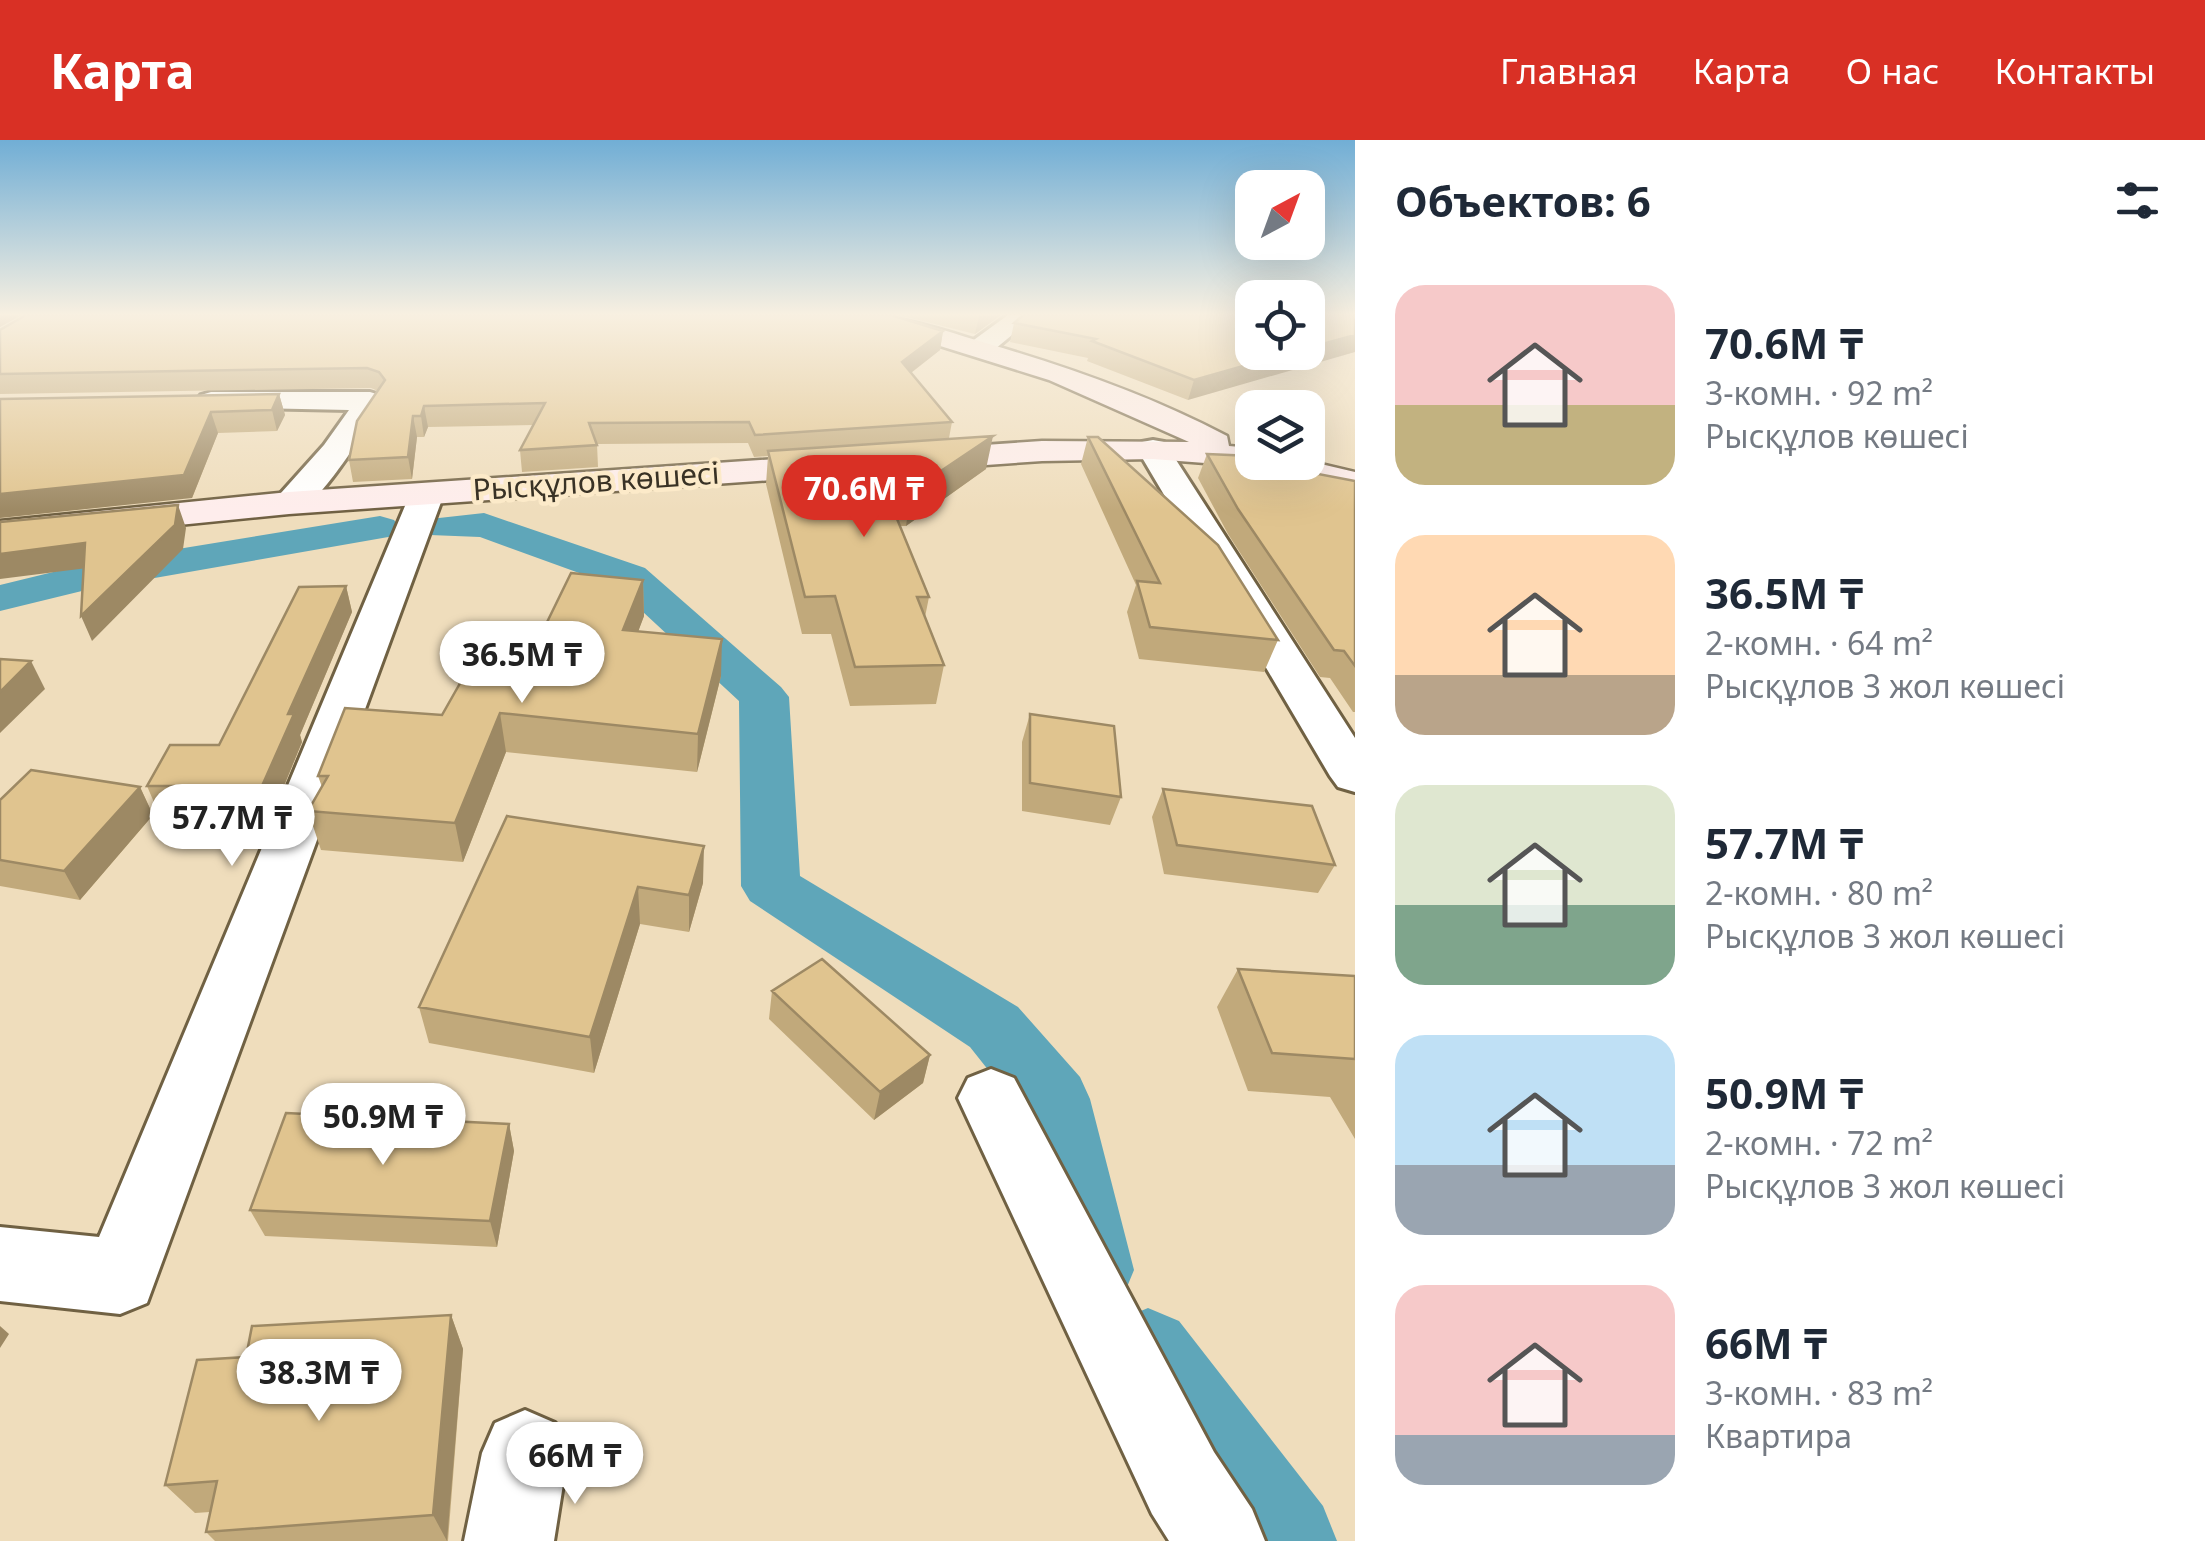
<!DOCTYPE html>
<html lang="ru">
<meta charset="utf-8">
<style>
body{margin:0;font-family:"Noto Sans",sans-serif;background:#f2f2f3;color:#1f2937;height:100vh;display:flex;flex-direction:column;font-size:38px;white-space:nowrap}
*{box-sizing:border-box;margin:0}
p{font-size:32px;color:#747a83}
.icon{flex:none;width:55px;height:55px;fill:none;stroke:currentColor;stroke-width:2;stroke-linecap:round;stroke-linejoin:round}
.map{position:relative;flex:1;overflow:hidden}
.panel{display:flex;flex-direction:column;background:#fff;width:850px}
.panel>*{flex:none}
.needle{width:65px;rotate:41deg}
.buttons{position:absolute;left:1235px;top:30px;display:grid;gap:20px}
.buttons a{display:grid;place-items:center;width:90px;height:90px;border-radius:20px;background:#fff;box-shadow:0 10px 40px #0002;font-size:50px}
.price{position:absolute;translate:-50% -85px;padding:0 22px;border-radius:35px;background:#fff;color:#222;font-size:32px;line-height:65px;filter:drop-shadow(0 2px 5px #0008)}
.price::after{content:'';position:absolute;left:50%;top:60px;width:30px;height:22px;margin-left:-15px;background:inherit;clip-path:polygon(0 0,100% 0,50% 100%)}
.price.on{background:#d93025;color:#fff}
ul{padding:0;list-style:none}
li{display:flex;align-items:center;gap:30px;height:250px;padding:0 40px}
li span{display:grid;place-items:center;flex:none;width:280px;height:200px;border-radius:30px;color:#555}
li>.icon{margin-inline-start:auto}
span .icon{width:120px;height:120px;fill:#fffc;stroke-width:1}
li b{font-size:42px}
h2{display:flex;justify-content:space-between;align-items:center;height:120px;padding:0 40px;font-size:42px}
header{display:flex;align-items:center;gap:60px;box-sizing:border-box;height:140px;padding:0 50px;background:#d93025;color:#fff}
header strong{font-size:48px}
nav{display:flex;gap:55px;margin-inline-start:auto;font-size:35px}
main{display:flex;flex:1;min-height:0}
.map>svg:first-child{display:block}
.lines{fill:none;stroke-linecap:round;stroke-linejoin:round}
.canal{fill:#5fa6b9;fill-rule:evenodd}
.street-casing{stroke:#706143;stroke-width:6}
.secondary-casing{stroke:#706143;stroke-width:5}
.street{fill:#fff;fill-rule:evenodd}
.secondary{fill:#feedec;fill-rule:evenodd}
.wall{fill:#c1a97b}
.shaded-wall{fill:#9d8964}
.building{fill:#e0c48f;stroke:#9d8964;stroke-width:2.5}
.labels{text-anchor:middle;stroke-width:9;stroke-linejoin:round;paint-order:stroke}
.far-street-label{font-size:30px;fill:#393225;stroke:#fceac9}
</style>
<header>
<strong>Карта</strong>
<nav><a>Главная</a><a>Карта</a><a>О нас</a><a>Контакты</a></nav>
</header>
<main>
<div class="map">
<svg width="1355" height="1401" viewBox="0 0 1355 1401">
<rect width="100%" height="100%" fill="#efddbc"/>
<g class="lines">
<path class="canal" d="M484,373L645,428L781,547L789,557L800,736L1018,867L1080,937L1090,959L1134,1130L1122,1159L1093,1170L1064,1159L1052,1130L1020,970L970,907L750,761L741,746L739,561L615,446L480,397L430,395L424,387L430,379Z
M380,376L394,380L400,388L394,396L86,450L0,471V445L86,424Z
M1148,1168L1179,1181L1323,1366L1337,1401H1229L1117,1243L1104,1212L1117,1181Z"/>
<g class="street-casing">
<path id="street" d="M1008,175H1036L989,214H971L967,208L971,202Z
M211,252H370L380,255L385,261C368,286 324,357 301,370C293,375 284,372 277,370L272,363L324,305L349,270L201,267L196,261L201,255Z
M1153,300L1164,302L1169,309L1355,598V652L1338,647L1330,636L1137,309L1142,302Z
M427,344L439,347L444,354L147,1163L120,1174L0,1161V1087L99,1097L410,354L415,347Z
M991,929L1014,938L1214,1312L1252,1369L1265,1401H1169L1152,1374L958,958L968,938Z
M525,1270L555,1283L568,1313L554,1401H464L482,1313L495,1283Z"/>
</g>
<g class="secondary-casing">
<path id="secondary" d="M853,175C903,175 942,190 989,204C1071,228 1151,256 1227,296L1229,306L1252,308V322L1308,321L1355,332V352L1257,327L1153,319L1042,321L289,374L0,403V381L289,352L1042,301L1189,302L1049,240L857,180Z"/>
</g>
<use href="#street" class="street"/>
<use href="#secondary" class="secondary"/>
</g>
<path class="wall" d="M26,175H1001L975,194L906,177L892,175L943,191L940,210L911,233L952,282L949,298L986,329L906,386H900L929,457L925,477L944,525L936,564L850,566L831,494H802L766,344L768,316L754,317L748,303L597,304L598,327L522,332L520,310L533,285L428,287L424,297H417L412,339L353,342L349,320L378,251L371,248L0,254V190Z
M1252,175L1188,260L1087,221L1088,218L1010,202L1014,183Z
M279,254L285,275L277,291L218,293L192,358L0,259Z
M1088,297L1278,500L1264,532L1139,519L1127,472L1136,445L1081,324Z
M1207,314L1355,341V572H1353L1330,538L1320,537L1228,394L1198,338Z
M643,440L644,476L638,491L721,536L697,632L506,612L463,722L321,710L308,671L322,647L318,636L442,575L512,543L531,515Z
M346,446L352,472L300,595L302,602L272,675L159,674L147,646L219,605Z
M1030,574L1121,657L1110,685L1022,671V602Z
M140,647L153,675L80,760L0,746V660Z
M1163,649L1335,725L1318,753L1164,734L1152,677Z
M507,676L703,743L689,792L640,784L594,933L429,903L419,867Z
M1238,829L1355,836V999L1330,957L1248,951L1217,867Z
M772,851L930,915L923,943L874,980L769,879Z
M509,984L514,1011L497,1107L265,1096L250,1070Z
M451,1175L463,1209L448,1401H215L206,1392L210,1372L195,1373L165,1345L246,1217Z"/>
<path class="shaded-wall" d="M0,175H22L0,187Z
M1001,175L975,194L979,176Z
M943,191L940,210L899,242L902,222Z
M1355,195V212L1188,260L1194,240L1292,212H1308V208Z
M279,254L285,275L277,291L272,270Z
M424,266L428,287L424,297L421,276Z
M211,272L218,293L192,358L0,378V354Z
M413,276L417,297L412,339L408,317Z
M993,296L986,329L906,386L911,351Z
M178,365L186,388L183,409L92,501L81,476Z
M85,403L95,427L0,439V414Z
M643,440L644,476L625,527L623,490Z
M346,446L352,472L300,595L302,602L272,675L262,646L288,574Z
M722,499L721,536L697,632L698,594Z
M31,521L45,549L0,593V552Z
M500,573L506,612L463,722L455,683Z
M140,647L153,675L80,760L64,731Z
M704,706L703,743L689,792V755Z
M638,747L640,784L594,933L590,897Z
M930,915L923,943L874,980L880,952Z
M509,984L514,1011L497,1107L490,1081Z
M451,1175L463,1209L447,1401L433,1375Z
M0,1186L9,1194L0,1208Z"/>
<path class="building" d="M26,175H891L943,191L902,222L952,282L755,295L749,282L589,283L597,305L520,310L545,263L424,266L421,276H413L408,317L349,320L357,281L385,240L379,232L367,228L0,234V190Z
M1023,175H1252V212H1292L1194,240L1092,201L1096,199L1014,183Z
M1308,175H1355V195L1308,208Z
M279,254L272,270L211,272L184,335L0,354V259Z
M993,296L911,351L886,352L929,457H917L944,525L855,527L835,456L805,457L768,311Z
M1088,297H1098L1218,405L1278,500L1150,487L1137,441L1160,443Z
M1207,314L1252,316V322H1274L1276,326L1355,341V526L1344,511L1334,510L1238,369Z
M178,365L175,385L81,476L85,403L0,414V382Z
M571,433L643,440L623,490L722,499L698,594L500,573L455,683L308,671L328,636H318L345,568L442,575L463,538L512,543L527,514L531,515Z
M346,446L288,574H294L262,646H147L170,605H219L299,447Z
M0,519L31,521L0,552Z
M1030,574L1114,586L1121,657L1030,643Z
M31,630L140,647L64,731L0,720V660Z
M1163,649L1312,666L1335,725L1177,705Z
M507,676L704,706L689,755L638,747L590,897L419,867Z
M822,819L930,915L880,952L772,851Z
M1238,829L1355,836V919L1272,913Z
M286,973L509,984L490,1081L250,1070Z
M451,1175L433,1375L206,1392L217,1341L165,1345L197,1220L246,1217L252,1186Z"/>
<linearGradient id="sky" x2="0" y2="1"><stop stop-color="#71aed5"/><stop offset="0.47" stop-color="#f8f0e1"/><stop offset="1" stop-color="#f8f0e1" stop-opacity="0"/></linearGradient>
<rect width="1355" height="371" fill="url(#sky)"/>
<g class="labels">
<g class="far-street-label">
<text transform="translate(596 342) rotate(-4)" y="10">Рысқұлов көшесі</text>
</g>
</g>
</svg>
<div class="buttons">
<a><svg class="needle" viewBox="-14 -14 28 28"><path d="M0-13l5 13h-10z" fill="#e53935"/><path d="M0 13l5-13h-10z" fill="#747a83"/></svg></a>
<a><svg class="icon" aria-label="locate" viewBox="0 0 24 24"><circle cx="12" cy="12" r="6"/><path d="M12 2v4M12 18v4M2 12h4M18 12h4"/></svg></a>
<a><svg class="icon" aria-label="layers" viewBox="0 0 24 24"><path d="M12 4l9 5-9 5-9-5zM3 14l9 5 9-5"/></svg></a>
</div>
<b class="price on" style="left:864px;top:400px">70.6M ₸</b>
<b class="price" style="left:522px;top:566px">36.5M ₸</b>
<b class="price" style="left:232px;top:729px">57.7M ₸</b>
<b class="price" style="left:383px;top:1028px">50.9M ₸</b>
<b class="price" style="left:319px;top:1284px">38.3M ₸</b>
<b class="price" style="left:575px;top:1367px">66M ₸</b>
</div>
<section class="panel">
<h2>Объектов: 6<svg class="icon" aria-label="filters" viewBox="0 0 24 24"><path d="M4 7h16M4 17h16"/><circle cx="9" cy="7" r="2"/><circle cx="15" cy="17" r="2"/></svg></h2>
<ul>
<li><span style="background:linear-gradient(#f6c9c9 60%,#c2b280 0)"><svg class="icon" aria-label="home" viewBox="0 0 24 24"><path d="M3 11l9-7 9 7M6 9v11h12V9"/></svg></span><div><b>70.6M ₸</b><p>3-комн. · 92 m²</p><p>Рысқұлов көшесі</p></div></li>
<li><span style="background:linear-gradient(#ffd9b3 70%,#b9a48a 0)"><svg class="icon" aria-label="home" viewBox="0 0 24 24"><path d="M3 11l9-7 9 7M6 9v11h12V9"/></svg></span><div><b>36.5M ₸</b><p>2-комн. · 64 m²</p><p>Рысқұлов 3 жол көшесі</p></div></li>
<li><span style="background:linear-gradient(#dfe7d0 60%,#7fa58c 0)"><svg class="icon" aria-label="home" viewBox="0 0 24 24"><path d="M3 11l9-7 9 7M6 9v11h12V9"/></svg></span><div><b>57.7M ₸</b><p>2-комн. · 80 m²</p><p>Рысқұлов 3 жол көшесі</p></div></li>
<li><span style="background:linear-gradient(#bfe0f5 65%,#9aa5b1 0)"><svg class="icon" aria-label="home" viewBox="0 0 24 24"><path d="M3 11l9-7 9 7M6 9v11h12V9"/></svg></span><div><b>50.9M ₸</b><p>2-комн. · 72 m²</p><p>Рысқұлов 3 жол көшесі</p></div></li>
<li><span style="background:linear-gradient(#f6c9c9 75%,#9aa5b1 0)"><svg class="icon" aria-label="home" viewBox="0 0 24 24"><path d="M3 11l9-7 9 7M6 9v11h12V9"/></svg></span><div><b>66M ₸</b><p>3-комн. · 83 m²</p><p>Квартира</p></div></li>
</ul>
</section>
</main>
